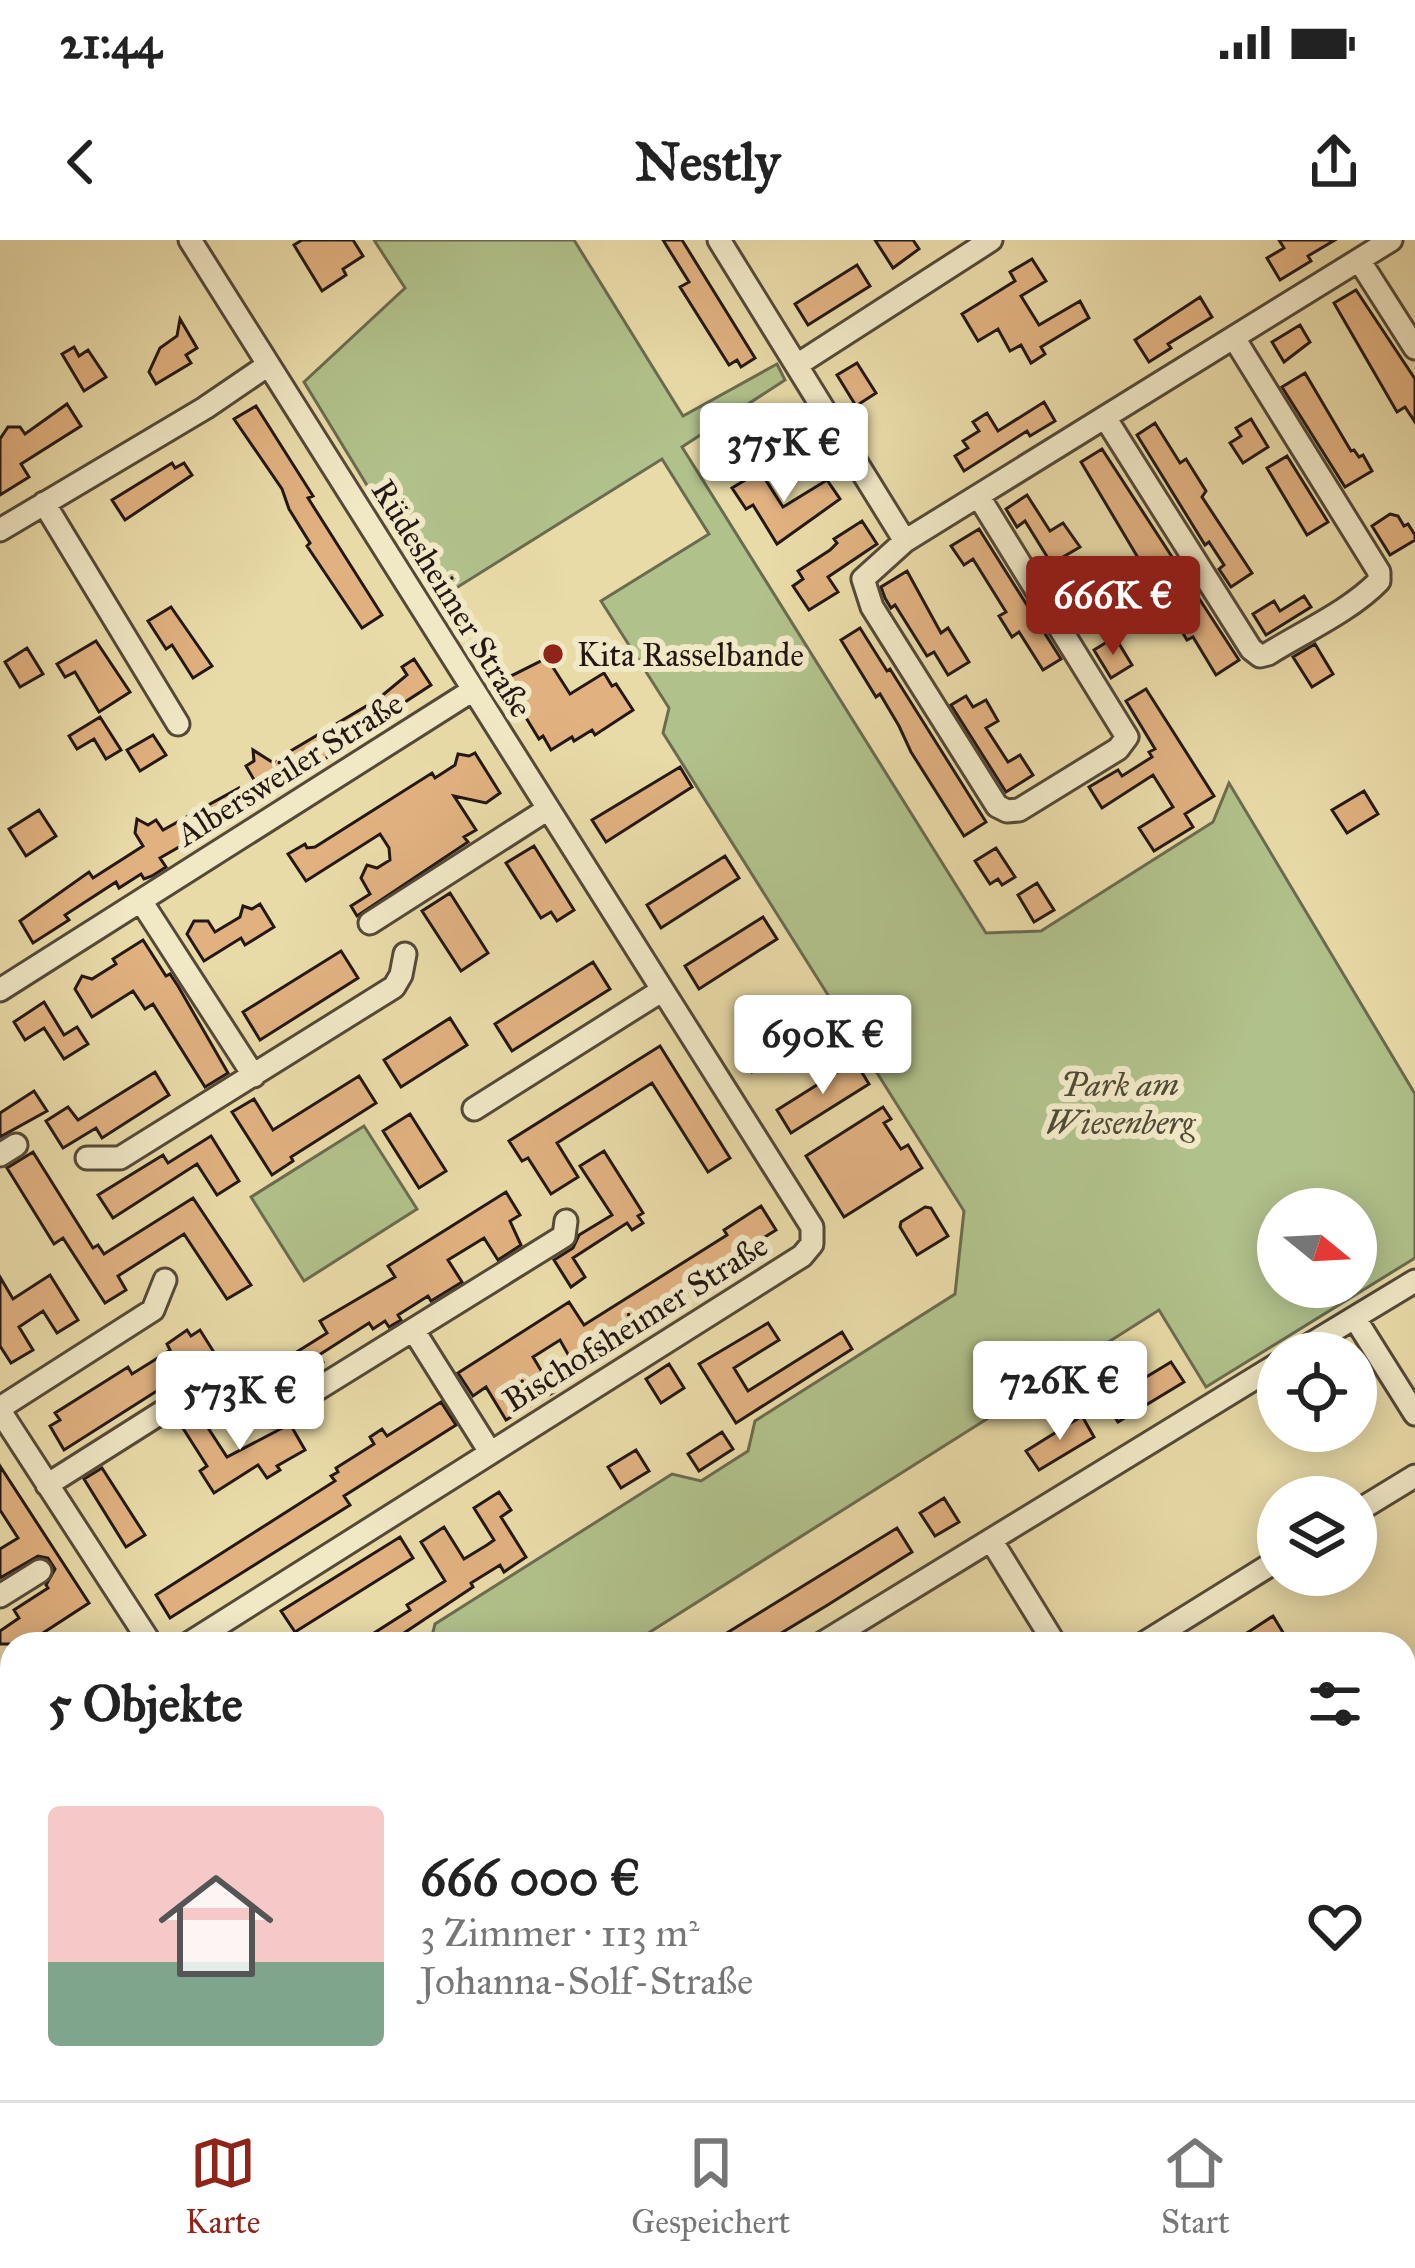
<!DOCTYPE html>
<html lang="de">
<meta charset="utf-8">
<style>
body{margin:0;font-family:"IM FELL Great Primer",serif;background:#f6f6f6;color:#222;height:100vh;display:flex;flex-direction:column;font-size:45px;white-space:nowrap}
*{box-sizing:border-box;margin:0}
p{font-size:39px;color:#767676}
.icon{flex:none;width:66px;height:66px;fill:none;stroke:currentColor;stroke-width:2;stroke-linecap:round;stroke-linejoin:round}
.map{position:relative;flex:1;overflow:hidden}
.panel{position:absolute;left:0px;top:1392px;width:1416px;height:468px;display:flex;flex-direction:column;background:#fff;border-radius:36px 36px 0 0;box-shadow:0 6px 30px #0003}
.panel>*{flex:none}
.needle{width:78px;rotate:108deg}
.tools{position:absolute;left:1257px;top:948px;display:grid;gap:24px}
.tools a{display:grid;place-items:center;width:120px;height:120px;border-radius:50%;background:#fff;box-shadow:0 6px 30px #0003;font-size:60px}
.price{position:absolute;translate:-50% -102px;padding:0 27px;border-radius:12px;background:#fff;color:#222;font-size:39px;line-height:78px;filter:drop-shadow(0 3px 6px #0008)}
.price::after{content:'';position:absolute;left:50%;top:72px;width:36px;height:27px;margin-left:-18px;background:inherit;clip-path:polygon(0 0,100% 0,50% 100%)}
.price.active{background:#8f2418;color:#fff}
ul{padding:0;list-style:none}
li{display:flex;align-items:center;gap:36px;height:300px;padding:0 48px}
li span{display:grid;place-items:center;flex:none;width:336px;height:240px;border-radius:12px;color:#555}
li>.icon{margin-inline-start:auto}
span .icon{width:144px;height:144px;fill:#fffc;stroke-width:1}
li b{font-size:51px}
h2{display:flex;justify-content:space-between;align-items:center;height:144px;padding:0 48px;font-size:51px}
.status{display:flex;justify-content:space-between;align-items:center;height:84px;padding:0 60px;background:#fff;direction:ltr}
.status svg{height:33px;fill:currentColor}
header{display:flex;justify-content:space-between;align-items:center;height:156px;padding:0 48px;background:#fff;font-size:54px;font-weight:700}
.tabs{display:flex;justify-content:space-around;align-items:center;height:168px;border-top:3px solid #e0e0e0;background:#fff;font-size:33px;color:#767676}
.tabs a{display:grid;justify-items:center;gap:6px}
.tabs .active{color:#8f2418}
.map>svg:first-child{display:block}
.green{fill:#b1c18b;stroke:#6a6c4f;stroke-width:3;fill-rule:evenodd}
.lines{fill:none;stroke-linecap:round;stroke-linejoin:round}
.stream{stroke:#6a7a69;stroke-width:6}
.building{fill:#e1b180;stroke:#231813;stroke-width:3}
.minor-casing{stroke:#544938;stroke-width:27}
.minor{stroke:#f1e8c6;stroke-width:21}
.poi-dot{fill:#8f2418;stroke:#f1e8c6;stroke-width:4.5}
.labels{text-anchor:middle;stroke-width:12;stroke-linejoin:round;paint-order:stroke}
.street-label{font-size:33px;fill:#231813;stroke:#f1e8c6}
.poi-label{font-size:33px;fill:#231813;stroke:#f1e8c6;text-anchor:start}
.park-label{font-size:33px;font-style:italic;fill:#4e4b37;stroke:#f1e8c6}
</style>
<div class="status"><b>21:44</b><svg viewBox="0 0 49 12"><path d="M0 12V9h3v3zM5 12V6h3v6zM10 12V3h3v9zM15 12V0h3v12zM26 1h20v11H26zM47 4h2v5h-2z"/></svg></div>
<header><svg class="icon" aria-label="back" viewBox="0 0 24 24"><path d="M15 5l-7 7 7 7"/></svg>Nestly<svg class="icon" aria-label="share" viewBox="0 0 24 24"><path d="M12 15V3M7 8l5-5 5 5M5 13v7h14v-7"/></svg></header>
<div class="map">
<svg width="1415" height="1860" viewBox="0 0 1415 1860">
<rect width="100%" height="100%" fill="#e9dba8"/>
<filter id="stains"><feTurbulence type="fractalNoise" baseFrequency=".00167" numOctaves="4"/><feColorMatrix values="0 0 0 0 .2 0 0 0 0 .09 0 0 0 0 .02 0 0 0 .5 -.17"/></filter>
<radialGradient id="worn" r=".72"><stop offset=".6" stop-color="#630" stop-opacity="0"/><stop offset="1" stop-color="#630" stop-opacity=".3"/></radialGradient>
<path class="green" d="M374,0H574L683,176L777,124L785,140L682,207L986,693L1041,691L1213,582L1229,543L1415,854V1018L1206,1147L1159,1070L631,1404H430L435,1384L672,1234L701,1241L748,1211L755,1181L955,1054L964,971L663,493L669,468L601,361L709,294L662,219L437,360L304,142L405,48ZM1278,969H1356V1047H1278Z
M364,886L417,969L304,1041L251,957Z
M0,1520L12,1523V1848H119L120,1860H0Z
M868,1848H1005L1010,1860H861Z"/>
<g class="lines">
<path class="stream" d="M1404,1481L1415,1475
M851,1860L857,1848"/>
</g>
<path class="building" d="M302,0H353L363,16L343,29L346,35L322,51L294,5Z
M663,0H682L755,118L741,127L737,120L729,125L680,47L689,42Z
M875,0H913L919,9L893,28Z
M1279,0H1335L1308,16L1311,21L1280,40L1267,18L1284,8Z
M1032,19L1046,41L1021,56L1039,85L1080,61L1089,78L1041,107L1045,114L1031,123L1021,105L1010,111L998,89L978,101L962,74L1015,41L1010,32Z
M857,25L870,46L808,85L795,64Z
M1356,50L1415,139V182L1405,167L1397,172L1334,63Z
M1200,57L1212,77L1168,104L1171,108L1149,122L1135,100Z
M180,79L197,108L186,115L191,123L156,144L149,132L160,108L177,96Z
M1300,85L1310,102L1284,122L1272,102Z
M74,107L79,116L88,110L106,137L84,151L62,114Z
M857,123L876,153L856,166L837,135Z
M1305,133L1351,211L1354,210L1359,217L1363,215L1372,231L1345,247L1282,147Z
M1044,162L1055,181L1030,196L1027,191L964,231L955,216L968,208L963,201L979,191L973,182L987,173L998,191Z
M67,164L81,186L21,224L29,237L0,255V199L8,187H20L25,194Z
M256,166L313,256L308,258L382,375L362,388L307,306L310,303L289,269L282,249L234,179Z
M1251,179L1268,207L1243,223L1230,203L1241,196L1236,188Z
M1155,183L1180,223L1186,219L1206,251L1202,257L1252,333L1231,347L1219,329L1224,325L1209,302L1205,305L1137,195Z
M1102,209L1239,420L1216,435L1193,397L1187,400L1081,222Z
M1287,216L1328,282L1307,295L1267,228Z
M172,223L175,228L184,223L192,235L125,280L112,260Z
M760,231L783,267L827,240L840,259L777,304L753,265L746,269L732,248Z
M1027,255L1050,291L1063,283L1080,307L1063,317L1087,355L1067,368L1043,328L1051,323L1025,281L1017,287L1006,269Z
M1390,274L1398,276L1404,286L1408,284L1415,295V300L1390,315L1372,286Z
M862,281L877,304L828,337L838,352L809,370L793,346L803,339L798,331L830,310L837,303L834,299Z
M979,289L1061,419L1043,430L1019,392L1012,397L999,376L1006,372L973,319L964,325L951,306Z
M907,331L941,393L948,388L969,422L948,435L934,412L927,416L895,365L891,368L885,358L881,347Z
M1304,356L1311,367L1266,395L1253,374L1274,361L1280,371Z
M171,367L212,426L193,438L172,405L166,409L148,381Z
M860,388L887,431L890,429L986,582L964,596L911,512L899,486L880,454L876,457L841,400Z
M1115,397L1132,425L1111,438L1094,410Z
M96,401L130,452L99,472L75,432L65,437L57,424Z
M1315,404L1333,434L1312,447L1293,417Z
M27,408L43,434L20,447L5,422Z
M547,418L570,454L604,433L612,446L616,444L633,470L595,495L592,490L574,501L572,497L551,510L543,496L539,499L503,440Z
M414,419L431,445L399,466L402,470L301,534L297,527L260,550L246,526L254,521L253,510L272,522L378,459L407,435L402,427Z
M1146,449L1214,556L1185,574L1193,587L1154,611L1139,588L1173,567L1153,535L1102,568L1089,547L1118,530L1122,536L1152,517L1149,512L1155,509L1126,461Z
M966,456L973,467L986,460L998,481L986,488L1008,522L1020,515L1033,535L1006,552L951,465Z
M100,477L121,510L106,519L94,499L77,509L69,496Z
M153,495L166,515L140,531L127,510Z
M475,513L500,553L486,563L454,556L476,590L464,597L468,602L357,676L351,666L370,654L361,638L367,625L377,628L390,620L389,608L380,594L306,641L288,614L305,604L307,608L315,607L432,533L435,538L455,525L458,514L469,516Z
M680,527L692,547L606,602L592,580Z
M239,548L250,566L160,618L166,627L152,636L144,639L141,634L119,648L116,642L65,675L69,680L33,703L20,681L89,632L93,638L143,606L135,593L137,579L148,585L156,580L163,590Z
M1364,551L1378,574L1347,593L1332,570Z
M39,570L56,596L26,616L9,589Z
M534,606L574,670L557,681L551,672L541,678L506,623Z
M996,608L1015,637L1002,645L998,639L990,644L975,621Z
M725,616L739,638L661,688L647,665Z
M1037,643L1054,670L1034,682L1018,655Z
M450,653L488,713L461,731L422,671Z
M260,664L274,687L245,705L241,698L204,721L187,694L194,681H208L215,692L240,677L243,666L252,669Z
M763,677L777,699L699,749L685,726Z
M143,700L166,736L170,734L178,746L228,833L205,847L153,764L145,769L133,751L92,777L75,749L82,736L92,739L116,724L113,719Z
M341,711L358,738L260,800L243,772Z
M593,722L610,749L512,811L495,784Z
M816,760L830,783L752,832L738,809Z
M44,762L64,795L77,787L88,804L64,819L44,788L25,800L14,782Z
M450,778L467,805L401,847L384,820Z
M660,806L730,918L708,932L652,843L557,903L578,937L551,954L528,918L522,921L509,901Z
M855,821L869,844L791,893L777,870Z
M155,832L169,855L102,898L96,888L63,908L46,881L68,867L78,880Z
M359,836L376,863L291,917L293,921L272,935L232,872L254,859L273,890Z
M34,851L47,871L0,897V873Z
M883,867L891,879L884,883L901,909L908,905L922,928L844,977L806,916Z
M410,874L446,931L419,948L383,891Z
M211,896L239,941L217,955L197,924L113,978L98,955L163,915L168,923Z
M604,911L643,973L638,976L643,983L632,990L627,983L573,1018L585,1037L571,1047L554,1020L573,1008L579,995L612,975L580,926Z
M33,912L93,1008L98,1005L104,1014L193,958L251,1045L227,1059L184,994L118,1036L126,1050L105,1063L63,998L54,1004L7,928Z
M506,952L520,975L510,981L521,1005L498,1020L484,998L448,1020L462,1042L431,1061L428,1056L398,1075L401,1080L389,1087L385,1081L373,1089L369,1083L319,1115L323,1122L306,1133L303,1128L271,1148L257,1127L274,1116L279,1123L327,1093L320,1081L395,1037L388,1026Z
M761,966L776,990L728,1020L731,1023L724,1029L574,1125L560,1100L533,1117L554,1152L506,1180L486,1147L473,1156L458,1133L569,1062L584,1085L727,995L724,990Z
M925,967L931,968L948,996L917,1015L900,987L901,982Z
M50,1035L78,1080L57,1093L43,1071L19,1087L33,1110L11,1123L0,1106V1037L13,1059Z
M768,1083L779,1100L734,1128L748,1151L842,1092L852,1109L736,1183L699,1124Z
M187,1090L191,1096L200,1090L215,1114L64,1210L50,1186L60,1180L55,1173L128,1127L132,1134L161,1116L170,1110L167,1104Z
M1171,1122L1184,1142L1118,1182L1105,1162Z
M669,1124L684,1148L661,1163L646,1139Z
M441,1162L456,1185L344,1256L350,1265L170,1378L156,1355L335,1241L331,1236L338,1232L336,1228L374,1204L370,1197L382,1189L387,1196Z
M197,1171L227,1217L290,1184L305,1210L277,1226L280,1230L267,1238L258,1225L214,1253L200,1231L207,1226L179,1182Z
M1082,1176L1094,1197L1039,1230L1026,1211Z
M722,1192L733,1209L699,1231L688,1214Z
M636,1210L649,1231L621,1248L608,1227Z
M0,1226L89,1363L26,1404H0V1391L19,1378L14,1370L48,1348L46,1345L55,1329L48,1318L38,1316L0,1338V1309L18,1298L0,1270Z
M102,1228L145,1295L126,1307L84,1239Z
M499,1252L511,1270L501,1277L526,1317L504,1332L500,1325L471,1343L473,1347L398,1397L402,1404H377L371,1395L410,1370L407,1365L445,1341L421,1302L444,1287L464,1319L487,1305L494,1300L474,1268Z
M944,1258L959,1282L935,1296L920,1273Z
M897,1288L912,1312L826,1366L763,1404H709Z
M400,1297L413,1318L295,1392L281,1371Z
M1273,1376L1290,1404H1228L1250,1391Z"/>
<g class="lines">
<g class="minor-casing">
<path id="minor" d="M719,0L905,301
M1359,20L1415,108
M797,125L991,0
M1106,179L1251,409L1260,416L1268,414C1303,392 1350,371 1379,341V332L1234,98
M979,257L1127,497L1118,509L1019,570L1007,571L997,566L872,367L863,339L905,301L1391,0
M44,263L178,484
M0,290L205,168L268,125
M141,661L254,836
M370,683L548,569
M0,750L473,450
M474,869L661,751
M0,915L16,905
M87,918H120L394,747L401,735L405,714
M1356,1080L1415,1174
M414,1091L490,1212
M1296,1113L1415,1041
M0,1168L153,1070L165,1040
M0,1171L151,1404
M241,1173L274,1176L564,996L566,981
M47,1245L219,1136
M1356,1272L1415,1236
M991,1300L1055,1404
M0,1356L40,1331
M188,1404L802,1016L812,1004V987L190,0
M821,1404L1278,1124
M1143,1404L1278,1320
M0,1449L12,1468
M1404,1464L1415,1457
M1404,1659L1415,1653
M283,1848L290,1860
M493,1848L501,1860
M704,1848L711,1860
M138,1860L141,1848
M760,1860L779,1848
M1078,1860L1098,1848"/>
</g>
<use href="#minor" class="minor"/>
</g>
<circle class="poi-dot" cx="553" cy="414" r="12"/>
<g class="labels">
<g class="street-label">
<text transform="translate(453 358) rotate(58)" y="12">Rüdesheimer Straße</text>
<text transform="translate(289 528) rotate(-32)" y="12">Albersweiler Straße</text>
<text transform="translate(635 1082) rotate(-32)" y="12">Bischofsheimer Straße</text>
</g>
<g class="poi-label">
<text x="577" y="426">Kita Rasselbande</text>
</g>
<g class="park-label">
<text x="1120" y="856">Park am<tspan x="1120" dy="38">Wiesenberg</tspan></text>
</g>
</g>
<rect width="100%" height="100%" filter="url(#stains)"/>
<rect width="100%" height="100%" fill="url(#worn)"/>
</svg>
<div class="tools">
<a><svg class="needle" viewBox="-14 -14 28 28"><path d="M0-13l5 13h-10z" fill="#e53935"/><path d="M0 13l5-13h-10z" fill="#767676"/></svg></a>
<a><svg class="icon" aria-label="locate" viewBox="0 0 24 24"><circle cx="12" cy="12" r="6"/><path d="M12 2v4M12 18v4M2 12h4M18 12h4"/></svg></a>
<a><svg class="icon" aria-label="layers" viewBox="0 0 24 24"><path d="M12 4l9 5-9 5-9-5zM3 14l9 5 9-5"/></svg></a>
</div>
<b class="price" style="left:784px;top:265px">375K €</b>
<b class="price active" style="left:1113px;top:418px">666K €</b>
<b class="price" style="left:823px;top:857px">690K €</b>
<b class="price" style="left:1060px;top:1203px">726K €</b>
<b class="price" style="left:240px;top:1213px">573K €</b>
<section class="panel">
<h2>5 Objekte<svg class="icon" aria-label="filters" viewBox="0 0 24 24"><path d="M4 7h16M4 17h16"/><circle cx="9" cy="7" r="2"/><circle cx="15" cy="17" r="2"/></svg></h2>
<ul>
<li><span style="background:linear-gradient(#f6c9c9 65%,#7fa58c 0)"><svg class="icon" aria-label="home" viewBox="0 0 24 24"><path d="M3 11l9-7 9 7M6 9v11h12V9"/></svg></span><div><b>666 000 €</b><p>3 Zimmer · 113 m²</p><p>Johanna-Solf-Straße</p></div><svg class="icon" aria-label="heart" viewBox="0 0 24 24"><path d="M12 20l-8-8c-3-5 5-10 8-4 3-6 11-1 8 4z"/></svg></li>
</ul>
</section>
</div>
<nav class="tabs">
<a class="active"><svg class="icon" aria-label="map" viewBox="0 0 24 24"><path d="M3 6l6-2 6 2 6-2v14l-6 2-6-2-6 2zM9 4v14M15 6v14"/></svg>Karte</a>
<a><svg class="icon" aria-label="saved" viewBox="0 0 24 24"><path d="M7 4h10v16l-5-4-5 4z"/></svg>Gespeichert</a>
<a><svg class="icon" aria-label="home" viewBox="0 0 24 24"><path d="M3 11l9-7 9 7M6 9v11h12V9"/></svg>Start</a>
</nav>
